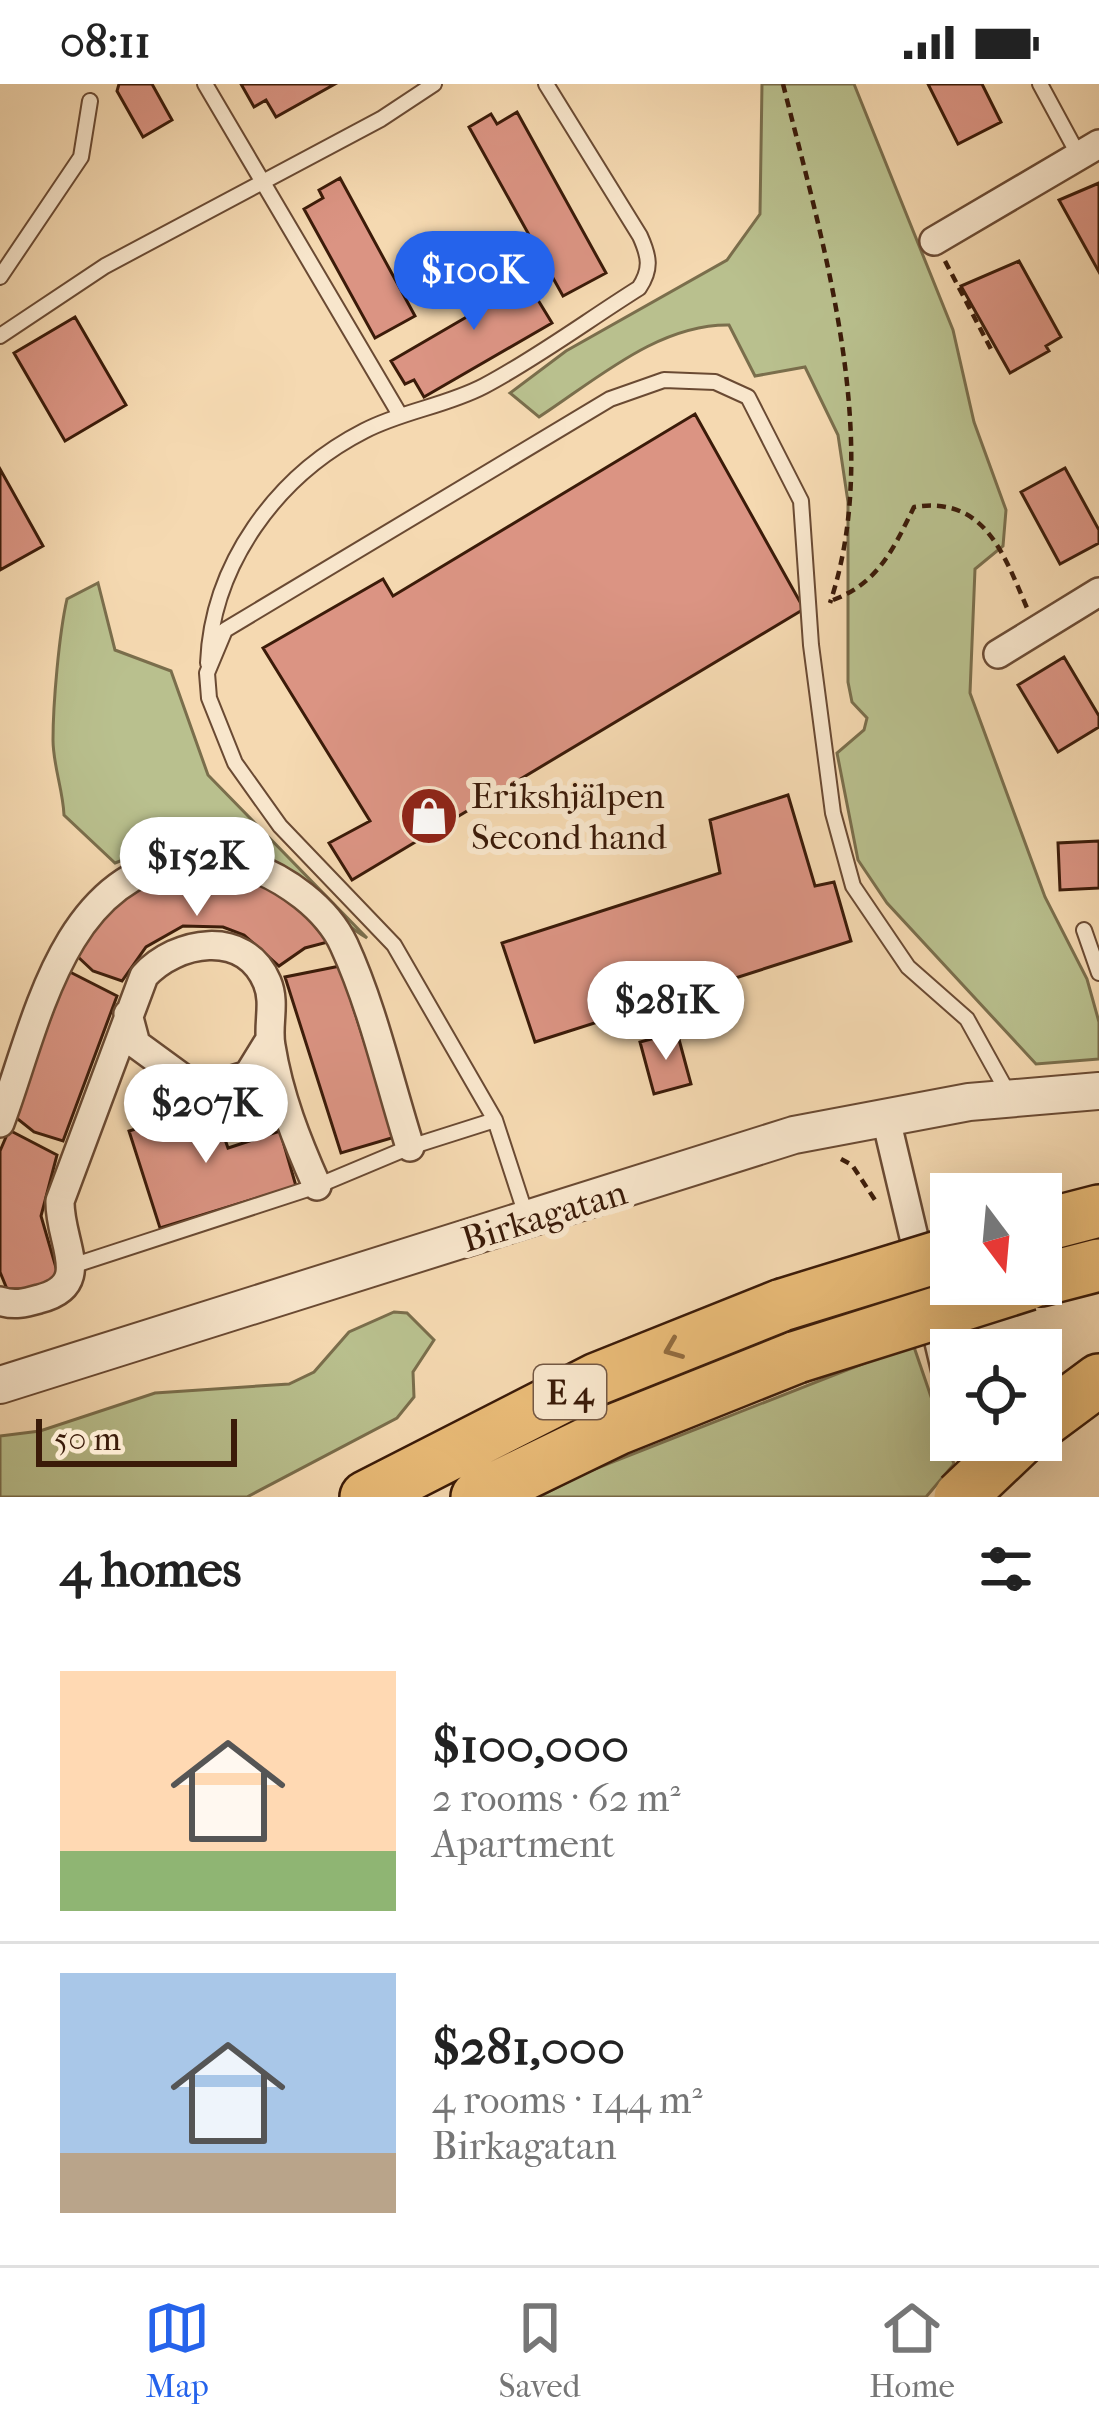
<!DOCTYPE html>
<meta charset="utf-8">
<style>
body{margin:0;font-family:"IM FELL French Canon",serif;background:#f2f2f2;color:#222;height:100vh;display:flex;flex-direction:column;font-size:45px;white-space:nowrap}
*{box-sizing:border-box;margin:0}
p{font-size:39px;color:#767676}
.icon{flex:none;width:66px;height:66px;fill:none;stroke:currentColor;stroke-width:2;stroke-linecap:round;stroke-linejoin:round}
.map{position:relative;height:1413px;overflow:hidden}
.details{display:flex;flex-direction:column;background:#fff;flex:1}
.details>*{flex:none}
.needle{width:78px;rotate:164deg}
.fabs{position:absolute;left:930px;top:1089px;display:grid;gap:24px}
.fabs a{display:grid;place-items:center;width:132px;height:132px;border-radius:0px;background:#fff;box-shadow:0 12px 48px #0002;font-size:60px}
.scale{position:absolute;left:36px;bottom:30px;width:201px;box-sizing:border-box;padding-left:12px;border:6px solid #3b1b09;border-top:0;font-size:33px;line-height:42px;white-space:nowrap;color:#3b1b09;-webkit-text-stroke:9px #f8e6cc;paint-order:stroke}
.price{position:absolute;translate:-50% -102px;padding:0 27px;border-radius:42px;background:#fff;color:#222;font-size:39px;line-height:78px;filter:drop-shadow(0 3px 6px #0008)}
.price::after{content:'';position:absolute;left:50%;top:72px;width:36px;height:27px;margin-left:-18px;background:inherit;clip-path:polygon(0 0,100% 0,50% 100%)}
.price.on{background:#2563eb;color:#fff}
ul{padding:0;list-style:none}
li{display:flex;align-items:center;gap:36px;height:300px;padding:0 60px}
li+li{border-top:3px solid #e0e0e0}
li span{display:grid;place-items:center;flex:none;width:336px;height:240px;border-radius:0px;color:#555}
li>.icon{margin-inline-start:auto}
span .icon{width:144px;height:144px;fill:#fffc;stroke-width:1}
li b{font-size:51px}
h2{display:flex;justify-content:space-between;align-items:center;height:144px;padding:0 60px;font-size:51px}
.status{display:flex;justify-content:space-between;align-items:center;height:84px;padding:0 60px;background:#fff;direction:ltr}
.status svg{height:33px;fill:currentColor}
.menu{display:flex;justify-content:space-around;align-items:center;height:168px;border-top:3px solid #e0e0e0;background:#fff;font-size:33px;color:#767676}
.menu a{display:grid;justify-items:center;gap:6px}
.menu .on{color:#2563eb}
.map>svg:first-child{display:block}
.green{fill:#b9c08e;stroke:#7a6e4c;stroke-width:3}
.building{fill:#db9483;stroke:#3b1b09;stroke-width:3}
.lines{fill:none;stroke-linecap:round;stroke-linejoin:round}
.service-casing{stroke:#6a4a33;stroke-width:18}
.minor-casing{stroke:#6a4a33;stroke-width:32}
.tertiary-casing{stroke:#6a4a33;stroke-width:40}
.motorway-casing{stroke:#3b1b09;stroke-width:56}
.path{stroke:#3b1b09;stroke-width:4.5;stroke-dasharray:9 6;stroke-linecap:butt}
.service{stroke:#f8e6cc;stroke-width:14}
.minor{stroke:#f8e6cc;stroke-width:27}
.tertiary{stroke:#f8e6cc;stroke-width:36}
.motorway{stroke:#eabc78;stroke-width:51}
.motorway-bridge-casing{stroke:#3b1b09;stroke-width:56;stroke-linecap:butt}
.motorway-bridge{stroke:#eabc78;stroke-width:51}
.oneway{stroke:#926c40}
.labels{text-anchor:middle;stroke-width:12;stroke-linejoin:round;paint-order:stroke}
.shield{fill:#f8e6cc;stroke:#745844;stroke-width:3}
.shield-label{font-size:33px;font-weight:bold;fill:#3b1b09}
.poi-label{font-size:36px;fill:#3b1b09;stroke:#f8e6cc;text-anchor:start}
.street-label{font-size:36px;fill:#3b1b09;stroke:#f8e6cc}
</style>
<div class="status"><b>08:11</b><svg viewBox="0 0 49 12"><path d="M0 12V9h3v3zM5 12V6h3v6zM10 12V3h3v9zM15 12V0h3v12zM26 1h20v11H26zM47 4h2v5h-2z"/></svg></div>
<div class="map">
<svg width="1099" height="1413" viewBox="0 0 1099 1413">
<rect width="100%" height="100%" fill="#f5d9b1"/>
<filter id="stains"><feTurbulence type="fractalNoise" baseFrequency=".00167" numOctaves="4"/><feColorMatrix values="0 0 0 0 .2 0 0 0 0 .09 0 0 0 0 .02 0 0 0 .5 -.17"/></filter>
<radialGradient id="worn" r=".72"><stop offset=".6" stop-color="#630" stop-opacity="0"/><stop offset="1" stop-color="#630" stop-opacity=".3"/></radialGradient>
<path class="green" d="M762,0H854L953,246L974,338L1006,426L1003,462L975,485L970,609L1045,813L1087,895L1099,938V975L1036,980L887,819L858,776L837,669L864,646L867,634L852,618L848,598V418L838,351L805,283L755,292L729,241C658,240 596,296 539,333L510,309L566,267L727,176L760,130Z
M98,499L115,566L171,587L208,691L367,854C344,841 328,822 309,805C250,753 185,751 115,779L64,731C63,706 53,681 53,656C53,620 59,550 67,515Z
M394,1228L407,1229L434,1256L413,1288L414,1313L397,1334L247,1413H0V1352L40,1347L155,1309L289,1300L314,1288L349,1248Z
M913,1260L954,1380L926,1413H538L587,1388Z"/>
<path class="building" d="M119,0H152L172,36L143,53L117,7Z
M241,0H335L276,33L266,16L254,23Z
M928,0H982L1001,38L958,60Z
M517,28L606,189L563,212L469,43L491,30L497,40Z
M340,94L415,232L375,254L304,125L323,114L319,106Z
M1099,99V188L1059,116Z
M483,168L507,210L527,198L552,239L424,313L414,296L405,300L391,277L470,231L457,209L470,201L484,224L493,218L469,177Z
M1019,177L1061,253L1046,262L1049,267L1010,289L961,202Z
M75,233L126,321L65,357L14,269Z
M695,330L804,525L352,796L329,759L370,737L263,564L383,495L393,512Z
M1065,384L1099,446V459L1060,480L1021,408Z
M0,385L43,462L0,486Z
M1064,573L1099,632V643L1058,668L1018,601Z
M788,711L815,802L834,798L851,857L535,958L502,859L720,789L710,736Z
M1099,757V804L1060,806L1058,759Z
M200,785L248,793L295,818L328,858L305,864L279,882L244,851L223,843L183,842L146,863L122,897L93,887L76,871L101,831L144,799Z
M340,882L395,1053L341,1069L285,893Z
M68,887L117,912L63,1057L34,1048L14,1032Z
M677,948L691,1000L654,1010L640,958Z
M213,1021L228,1064L280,1047L296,1102L160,1144L129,1047Z
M9,1046L57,1071L41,1132L59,1194L30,1205H7L0,1188V1067Z"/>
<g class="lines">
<g class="service-casing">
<path id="service" d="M205,0L400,331
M1040,0L1079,72
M0,193L81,73L90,17
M0,252L105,182L381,35L434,0
M208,579C212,481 276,392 364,347C402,327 446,322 484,302C537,274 588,236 639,204C652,185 649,172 640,152L546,0
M1084,846L1099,889
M526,1131L495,1036L394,861L280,742L235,679L209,614L207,589L225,546L610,315L664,296L715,298L748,313L801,417L811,561L833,729L853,802L908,883L967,935L1008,1009
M72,1182L317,1102L410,1063L495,1036"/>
</g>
<g class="minor-casing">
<path id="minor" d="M934,157L1099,60
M998,570L1099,508
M128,930L136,960L188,998L219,1000L248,991L269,957
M885,1031L951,1309
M0,1039C35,946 60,799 175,778C198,773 225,773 247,781C285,794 327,824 344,861C373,924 389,997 410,1063
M0,1217C14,1222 25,1219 39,1215C95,1201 59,1159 60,1117L144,892C176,857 244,844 267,898C276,919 267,941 271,962C279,1012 297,1057 317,1102
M969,1356L988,1398"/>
</g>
<g class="tertiary-casing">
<path id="tertiary" d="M0,1301L794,1051L969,1018L1099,1007"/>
</g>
<g class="motorway-casing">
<path id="motorway" d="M1041,1142L1099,1127
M1041,1196L1099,1181
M1041,1339L1099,1296
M366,1413L597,1295L782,1221
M477,1413L617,1345L797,1273"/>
</g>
<path class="path" d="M783,0C823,160 884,357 830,519
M945,177L993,269
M833,516C878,499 893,466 914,423C984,412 1003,468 1027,524
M841,1075L852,1081L875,1116"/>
<use href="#service" class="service"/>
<use href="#minor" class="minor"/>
<use href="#tertiary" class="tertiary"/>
<use href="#motorway" class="motorway"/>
<g class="motorway-bridge-casing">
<path id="motorway-bridge" d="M782,1221L951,1169
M797,1273L1028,1200
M960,1413L1020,1356"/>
</g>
<use href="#motorway-bridge" class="motorway-bridge"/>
</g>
<defs><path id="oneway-chevron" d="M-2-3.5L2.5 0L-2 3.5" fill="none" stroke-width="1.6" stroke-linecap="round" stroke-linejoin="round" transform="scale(3)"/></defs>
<use class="oneway" href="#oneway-chevron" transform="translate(673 1265) rotate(158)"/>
<defs>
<g id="shop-disc" transform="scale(3)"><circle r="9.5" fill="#8f2418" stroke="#f8e6cc"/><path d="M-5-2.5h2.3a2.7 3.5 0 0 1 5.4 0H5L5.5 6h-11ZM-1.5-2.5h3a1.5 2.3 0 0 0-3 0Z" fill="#fff"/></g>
</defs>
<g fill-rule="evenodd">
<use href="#shop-disc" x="429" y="732"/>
</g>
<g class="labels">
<rect class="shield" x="534" y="1281" width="72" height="54" rx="9"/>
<g class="shield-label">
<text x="570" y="1320">E 4</text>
</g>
<g class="poi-label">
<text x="471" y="724">Erikshjälpen<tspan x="471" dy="41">Second hand</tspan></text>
</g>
<g class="street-label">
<text transform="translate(544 1131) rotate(-17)" y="13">Birkagatan</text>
</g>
</g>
<rect width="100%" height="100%" filter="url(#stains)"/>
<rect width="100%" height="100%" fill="url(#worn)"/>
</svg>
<div class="fabs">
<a><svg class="needle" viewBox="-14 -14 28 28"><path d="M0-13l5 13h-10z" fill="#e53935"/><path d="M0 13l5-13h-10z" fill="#767676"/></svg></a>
<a><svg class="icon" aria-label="locate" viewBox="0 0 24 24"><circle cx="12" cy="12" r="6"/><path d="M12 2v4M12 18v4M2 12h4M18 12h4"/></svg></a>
</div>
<div class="scale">50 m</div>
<b class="price on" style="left:474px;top:249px">$100K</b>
<b class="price" style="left:197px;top:835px">$152K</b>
<b class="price" style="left:666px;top:979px">$281K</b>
<b class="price" style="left:206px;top:1082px">$207K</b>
</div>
<section class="details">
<h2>4 homes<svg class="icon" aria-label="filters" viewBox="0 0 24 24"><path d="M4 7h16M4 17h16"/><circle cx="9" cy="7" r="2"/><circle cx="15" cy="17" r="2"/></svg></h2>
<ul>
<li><span style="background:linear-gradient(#ffd9b3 75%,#8fb573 0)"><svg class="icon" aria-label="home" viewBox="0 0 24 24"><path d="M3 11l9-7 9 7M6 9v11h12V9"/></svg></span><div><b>$100,000</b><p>2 rooms · 62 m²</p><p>Apartment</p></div></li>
<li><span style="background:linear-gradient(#a9c7e8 75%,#b9a48a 0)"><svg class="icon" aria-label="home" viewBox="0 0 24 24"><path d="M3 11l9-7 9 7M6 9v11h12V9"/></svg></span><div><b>$281,000</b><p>4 rooms · 144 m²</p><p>Birkagatan</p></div></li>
</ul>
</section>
<nav class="menu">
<a class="on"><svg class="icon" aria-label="map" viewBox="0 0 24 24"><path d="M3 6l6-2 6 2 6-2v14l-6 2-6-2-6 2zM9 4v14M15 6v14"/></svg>Map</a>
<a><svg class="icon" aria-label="saved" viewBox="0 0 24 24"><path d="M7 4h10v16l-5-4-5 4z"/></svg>Saved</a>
<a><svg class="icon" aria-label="home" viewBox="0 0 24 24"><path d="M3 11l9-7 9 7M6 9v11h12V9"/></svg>Home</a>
</nav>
